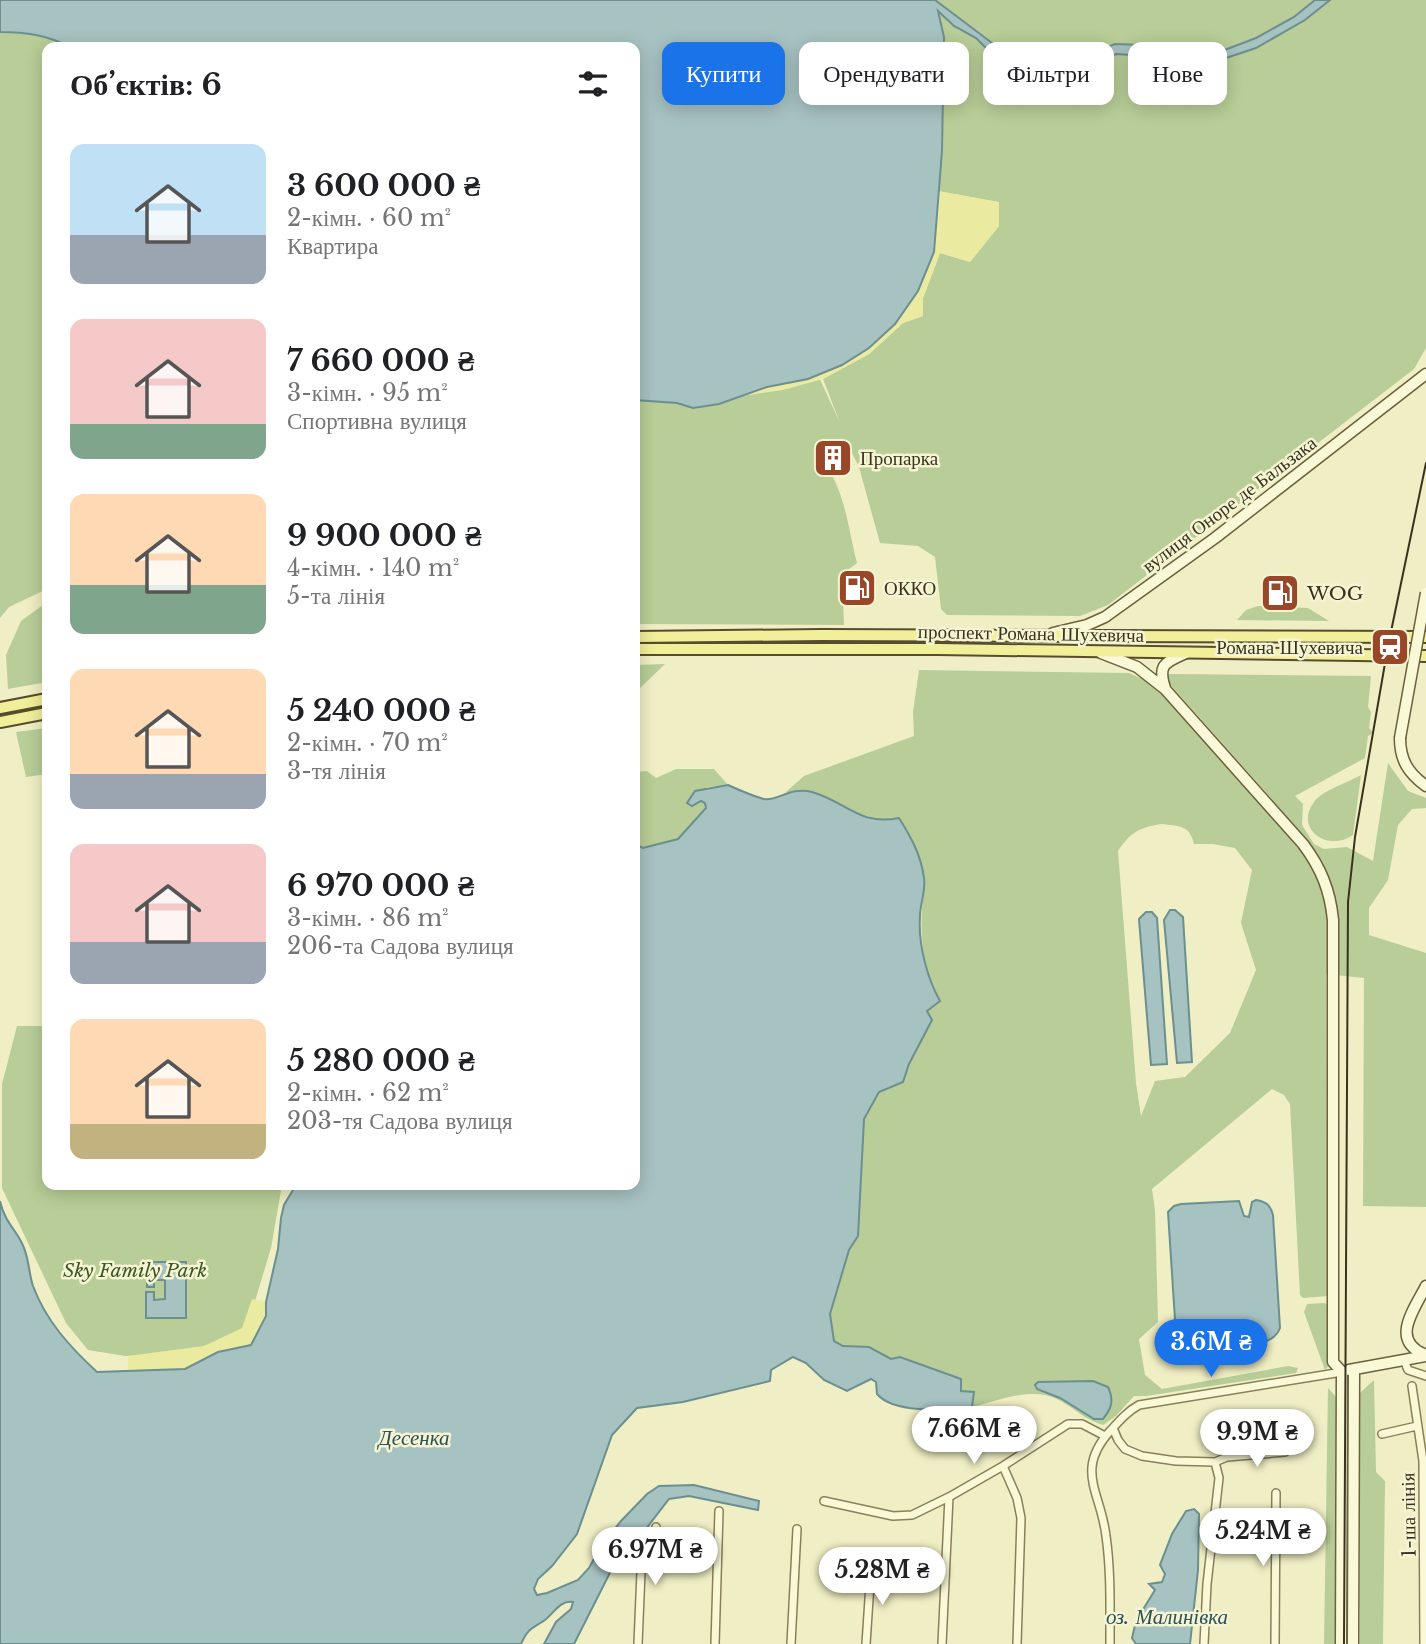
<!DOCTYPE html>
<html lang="uk">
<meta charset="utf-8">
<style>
body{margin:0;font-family:"Libre Baskerville",serif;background:#f2f2f2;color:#202124;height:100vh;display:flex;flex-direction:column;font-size:26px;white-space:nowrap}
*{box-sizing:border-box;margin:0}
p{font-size:23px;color:#757577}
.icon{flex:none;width:38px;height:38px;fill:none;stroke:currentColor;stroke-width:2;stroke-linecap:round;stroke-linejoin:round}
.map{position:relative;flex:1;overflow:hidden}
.side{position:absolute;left:42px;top:42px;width:598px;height:1148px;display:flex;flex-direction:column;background:#fff;border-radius:14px;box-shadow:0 4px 18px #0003}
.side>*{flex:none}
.banner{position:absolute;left:662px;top:42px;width:658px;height:63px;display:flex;gap:14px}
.price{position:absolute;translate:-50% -60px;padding:0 16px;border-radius:24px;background:#fff;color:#222;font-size:23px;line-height:46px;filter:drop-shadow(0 2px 4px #0008)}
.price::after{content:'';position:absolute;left:50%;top:42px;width:21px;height:16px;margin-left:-10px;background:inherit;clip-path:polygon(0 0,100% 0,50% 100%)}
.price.current{background:#1a73e8;color:#fff}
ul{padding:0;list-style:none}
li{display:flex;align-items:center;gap:21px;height:175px;padding:0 28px}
li span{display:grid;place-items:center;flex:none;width:196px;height:140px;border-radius:14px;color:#555}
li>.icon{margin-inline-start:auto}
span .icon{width:84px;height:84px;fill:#fffc;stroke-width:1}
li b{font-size:30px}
h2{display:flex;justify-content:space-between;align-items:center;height:84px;padding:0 28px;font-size:30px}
.tag{padding:0 24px;border-radius:14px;background:#fff;box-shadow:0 4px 18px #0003;font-size:24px;line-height:63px}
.tag.current{background:#1a73e8;color:#fff}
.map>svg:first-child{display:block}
.green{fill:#b8cd97;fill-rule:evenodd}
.sand{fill:#eaeba1}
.water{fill:#a6c2c1;stroke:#6c8f90;stroke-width:2}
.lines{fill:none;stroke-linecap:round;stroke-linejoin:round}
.street-casing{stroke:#89805a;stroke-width:10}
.secondary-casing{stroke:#6b613d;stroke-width:13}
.primary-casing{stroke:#574d2e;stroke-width:14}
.street{stroke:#f9f8d7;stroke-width:7}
.secondary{stroke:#f9f8d7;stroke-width:10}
.primary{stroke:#f2ef9b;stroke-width:10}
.tram{stroke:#39331e;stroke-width:2}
.secondary-bridge-casing{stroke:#6b613d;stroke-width:13;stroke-linecap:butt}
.secondary-bridge{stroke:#f9f8d7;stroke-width:10}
.labels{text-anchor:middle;stroke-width:5;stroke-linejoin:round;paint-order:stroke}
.poi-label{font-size:19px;fill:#39331e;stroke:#f6f5d3;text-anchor:start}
.street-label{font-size:19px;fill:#39331e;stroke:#f6f5d3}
.park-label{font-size:19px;font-style:italic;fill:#3c5625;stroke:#f6f5d3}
.water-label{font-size:21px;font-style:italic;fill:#2d5059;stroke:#f6f5d3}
</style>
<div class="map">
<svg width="1426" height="1644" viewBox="0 0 1426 1644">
<rect width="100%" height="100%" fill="#efeec4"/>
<path class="green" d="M935,0H1426V348L1414,369L1108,605L1080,616L947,615L941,609L935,557L918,546L880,543L859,467L850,449C839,448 826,445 820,456L821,462C844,481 849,534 857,563L842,574L844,625L635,624V400L677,403L693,408L719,404L767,387L781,386L818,375L840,423L823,379L869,354L903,323L923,316V298L940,253L970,262L999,226L998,202L938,191L942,151L944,37Z
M0,32C26,32 47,35 69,47H47V589L9,607L0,618Z
M47,602V682L8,689L6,655L21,621Z
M1258,606L1308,608L1329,621L1237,620L1246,610Z
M665,664L635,693V665Z
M919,670L1129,673L1149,682L1161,692L1256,796L1272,799L1168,682V674L1371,676L1368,707L1371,712L1369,728L1373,733L1368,736L1365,758L1295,796L1303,804L1302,825L1314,844L1324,849L1347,847L1373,861L1388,763L1408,791L1426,798V808L1412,809L1398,825L1388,880L1369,908V935L1426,953V1207L1363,1206L1364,978L1326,974L1328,1296L1303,1298L1300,1295L1290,1104L1284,1095L1272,1089L1152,1189L1155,1210L1158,1322L1139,1339L1145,1375L1162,1389L1288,1366L1298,1368L1296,1373L1146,1396H1134L1116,1416L1103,1425C1085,1420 1074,1408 1059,1400C1032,1386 1001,1400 972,1407L974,1392L961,1391L891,1359L869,1347L843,1346L834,1341L830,1314L849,1250L858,1236L864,1119L879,1092L903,1082L909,1064L932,1020L926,1011L940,1001C919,964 919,922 925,881L886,821L868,819L811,792H786L804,776L914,736L913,712ZM1161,824C1179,826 1190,825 1194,844H1213L1235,848L1252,870L1241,923L1256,970L1230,1033L1185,1077L1155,1081L1141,1116L1136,1083L1118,851C1131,832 1138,828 1161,824Z
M47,728V774L26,777L16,732Z
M676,769H714L728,785L707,787L692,806L701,801L705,803L706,808L678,839L643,848L635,844V772L647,771L656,778Z
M1361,775L1353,835C1327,853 1294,828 1314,802C1323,790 1347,783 1361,775Z
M17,1026H47V1185H282L271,1248L246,1331L188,1352L126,1356L88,1350L66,1323L2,1188V1084Z
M1325,1303L1329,1307V1365L1325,1370L1304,1312L1307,1304Z
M1374,1380L1376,1472L1385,1481L1383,1644H1360V1393Z
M1328,1388L1336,1397V1644H1324Z"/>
<path class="sand" d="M938,191L999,202V226L970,262L940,253L923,298V316L903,323L869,354L823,379L783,390L742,396L767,387L808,379L842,365L934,252Z
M252,1299L266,1302V1316L251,1345L218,1352L185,1369L128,1372V1356L204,1346L242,1328Z"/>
<path class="water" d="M0,0H935L996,46L1018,57L1041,60L1088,55L1115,44L1141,45L1167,52L1193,55L1222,51L1256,38L1294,17L1315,0H1330L1305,20L1256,48L1211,63L1179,65L1148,56L1116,54L1087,66L1049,71L1017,66L995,57L976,38L954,26L938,11L944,37L942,151L934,252L918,291L895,324L869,348L842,365L808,379L767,387L719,404L693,408L677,403L635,400V47H70C47,35 26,32 0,32Z
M728,785C739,790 752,796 764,799C777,802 790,786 812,792C847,802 859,826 899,818C911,837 921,855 924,878C926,891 920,904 920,916C918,944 927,978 940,1001L927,1011L932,1020L909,1064L903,1082L879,1092L864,1119L858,1236L849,1250L830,1314L834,1341L843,1346L869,1347L891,1359L900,1357L961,1379V1391L974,1392L972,1407C947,1409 895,1415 877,1394L876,1382L871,1379L847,1391L824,1380L806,1363L793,1357L771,1370L770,1381L683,1402L637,1408L612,1435L577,1534L552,1566L538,1579L534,1589L537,1595L547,1593L578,1580L589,1568L601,1546L621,1521L647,1494L659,1486L694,1485L759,1501L758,1510L689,1496L669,1499L642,1534L628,1537L574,1644H544L556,1622L571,1609L573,1602C560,1600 555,1612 545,1620C532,1629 529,1627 521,1644H0V1201C5,1224 18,1231 24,1248C29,1260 29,1274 33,1286C46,1321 70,1347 97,1372L185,1369L218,1352L251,1345L266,1316V1302L278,1249L281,1218L284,1205L296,1185H635V844L643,848L678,839L706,808L705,803L701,801L692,806L687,803L695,791Z
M1170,910H1175L1183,917L1192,1062L1177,1063L1164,920Z
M1146,912H1152L1157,918L1167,1064L1151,1065L1139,919Z
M1256,1200C1267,1202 1270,1205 1273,1215L1280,1328C1274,1345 1255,1338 1254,1356L1249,1357L1247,1349L1242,1345H1215L1208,1357H1204L1196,1346C1186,1345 1181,1344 1176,1335L1168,1212L1174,1206L1181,1204L1239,1201L1244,1216L1249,1217L1252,1202Z
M147,1262H186V1318H146V1292H154V1300L165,1299V1280H154V1287H147Z
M1093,1381L1108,1387C1114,1400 1112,1408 1103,1419H1094L1060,1398L1037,1389L1035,1385L1038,1382Z
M1194,1509L1199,1514L1198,1570L1190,1644H1136L1132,1638L1136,1621L1155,1590L1149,1584L1162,1582L1165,1574L1160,1565L1172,1534L1186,1511Z"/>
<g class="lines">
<g class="street-casing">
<path id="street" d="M1404,1360L1408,1370L1426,1376
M1412,1386L1423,1461L1424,1644
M1113,1428L1118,1440L1125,1449L1142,1456L1176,1461L1215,1462L1227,1457L1285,1452
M1382,1434L1417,1426
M1003,1466L1017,1498L1021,1518L1017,1644
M824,1501L893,1516L912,1515L949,1497L1003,1466L1068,1424H1082L1105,1436
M638,1644L641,1572L656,1527
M715,1644L719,1511
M791,1644L797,1529
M866,1644L871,1569
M942,1644L949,1497
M1110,1644C1110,1608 1111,1571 1106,1536C1101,1492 1074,1470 1111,1430C1120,1420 1128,1411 1139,1405L1342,1372
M1204,1644L1207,1584L1219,1478L1215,1462
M1275,1644L1276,1493"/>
</g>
<g class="secondary-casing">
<path id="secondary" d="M1053,633L1087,625L1105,617L1215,538L1426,374
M1101,653L1137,667L1165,689L1303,844C1321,868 1330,890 1333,920V1362L1342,1372L1341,1644
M1165,688C1157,664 1166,662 1186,653
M1400,738C1400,760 1408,773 1426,786
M1426,1355C1389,1341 1414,1310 1426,1286
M1349,1370L1426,1356
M1353,1644L1354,1369"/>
</g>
<g class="primary-casing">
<path id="primary" d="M635,637L821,635L1426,637
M635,649H938L1426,656
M0,708L47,699
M0,722L47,713"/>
</g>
<use href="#street" class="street"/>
<use href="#secondary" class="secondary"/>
<use href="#primary" class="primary"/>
<path class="tram" d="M1344,1644L1348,902L1355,837L1388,646L1426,463"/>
<g class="secondary-bridge-casing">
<path id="secondary-bridge" d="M1400,738L1426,593"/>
</g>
<use href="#secondary-bridge" class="secondary-bridge"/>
</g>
<defs>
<g id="building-square" transform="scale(2.0125)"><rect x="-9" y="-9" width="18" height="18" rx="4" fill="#994729" stroke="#f6f5d3"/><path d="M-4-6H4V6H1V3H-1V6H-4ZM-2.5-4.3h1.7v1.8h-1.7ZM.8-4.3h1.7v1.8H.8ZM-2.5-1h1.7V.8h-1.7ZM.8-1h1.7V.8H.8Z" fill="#fff"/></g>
<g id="fuel-square" transform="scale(2.0125)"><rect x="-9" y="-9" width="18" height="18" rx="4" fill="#994729" stroke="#f6f5d3"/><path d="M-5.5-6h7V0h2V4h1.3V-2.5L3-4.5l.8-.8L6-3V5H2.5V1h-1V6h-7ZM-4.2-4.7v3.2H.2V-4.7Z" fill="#fff"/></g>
<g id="station-square" transform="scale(2.0125)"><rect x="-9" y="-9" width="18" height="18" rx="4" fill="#994729" stroke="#f6f5d3"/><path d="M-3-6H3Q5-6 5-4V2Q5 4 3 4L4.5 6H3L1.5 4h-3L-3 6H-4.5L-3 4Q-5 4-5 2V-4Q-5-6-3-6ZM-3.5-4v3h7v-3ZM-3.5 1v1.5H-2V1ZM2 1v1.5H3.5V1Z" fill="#fff"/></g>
</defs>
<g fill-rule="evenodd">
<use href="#building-square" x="833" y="458"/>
<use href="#fuel-square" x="857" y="588"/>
<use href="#fuel-square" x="1280" y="593"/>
<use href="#station-square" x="1390" y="647"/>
</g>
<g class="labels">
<g class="poi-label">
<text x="860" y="465">Пропарка</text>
<text x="884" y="595">ОККО</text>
<text x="1307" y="600">WOG</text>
<text x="1363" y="654" text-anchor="end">Романа Шухевича</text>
</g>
<g class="street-label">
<text transform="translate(1229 504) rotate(-37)" y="7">вулиця Оноре де Бальзака</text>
<text transform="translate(1031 633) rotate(1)" y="7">проспект Романа Шухевича</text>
<text transform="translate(1408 1515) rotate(-91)" y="7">1-ша лінія</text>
</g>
<g class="park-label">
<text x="135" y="1277">Sky Family Park</text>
</g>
<g class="water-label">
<text x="414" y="1445">Десенка</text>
<text x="1167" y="1624">оз. Малинівка</text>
</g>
</g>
</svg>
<b class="price current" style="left:1211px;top:1379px">3.6M ₴</b>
<b class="price" style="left:974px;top:1466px">7.66M ₴</b>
<b class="price" style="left:1257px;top:1469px">9.9M ₴</b>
<b class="price" style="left:1263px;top:1568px">5.24M ₴</b>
<b class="price" style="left:655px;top:1587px">6.97M ₴</b>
<b class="price" style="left:882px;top:1607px">5.28M ₴</b>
<div class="banner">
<a class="tag current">Купити</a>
<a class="tag">Орендувати</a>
<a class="tag">Фільтри</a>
<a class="tag">Нове</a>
</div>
<section class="side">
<h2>Об’єктів: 6<svg class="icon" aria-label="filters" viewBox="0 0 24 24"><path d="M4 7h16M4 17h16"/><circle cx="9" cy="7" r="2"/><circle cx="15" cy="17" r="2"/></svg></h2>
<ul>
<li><span style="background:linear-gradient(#bfe0f5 65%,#9aa5b1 0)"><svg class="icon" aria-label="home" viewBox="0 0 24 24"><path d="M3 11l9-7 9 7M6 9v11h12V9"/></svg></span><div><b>3 600 000 ₴</b><p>2-кімн. · 60 m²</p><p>Квартира</p></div></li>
<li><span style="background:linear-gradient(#f6c9c9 75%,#7fa58c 0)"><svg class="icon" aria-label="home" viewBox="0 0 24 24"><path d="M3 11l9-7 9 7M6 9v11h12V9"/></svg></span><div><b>7 660 000 ₴</b><p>3-кімн. · 95 m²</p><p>Спортивна вулиця</p></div></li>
<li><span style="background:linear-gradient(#ffd9b3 65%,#7fa58c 0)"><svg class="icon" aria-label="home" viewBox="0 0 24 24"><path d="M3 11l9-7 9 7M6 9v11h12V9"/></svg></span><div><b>9 900 000 ₴</b><p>4-кімн. · 140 m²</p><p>5-та лінія</p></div></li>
<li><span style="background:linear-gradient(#ffd9b3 75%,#9aa5b1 0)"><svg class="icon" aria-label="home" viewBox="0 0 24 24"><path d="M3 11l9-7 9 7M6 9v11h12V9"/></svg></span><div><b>5 240 000 ₴</b><p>2-кімн. · 70 m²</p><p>3-тя лінія</p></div></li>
<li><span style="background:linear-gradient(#f6c9c9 70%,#9aa5b1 0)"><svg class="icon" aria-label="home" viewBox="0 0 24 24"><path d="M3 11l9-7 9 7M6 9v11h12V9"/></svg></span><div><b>6 970 000 ₴</b><p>3-кімн. · 86 m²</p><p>206-та Садова вулиця</p></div></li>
<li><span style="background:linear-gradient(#ffd9b3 75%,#c2b280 0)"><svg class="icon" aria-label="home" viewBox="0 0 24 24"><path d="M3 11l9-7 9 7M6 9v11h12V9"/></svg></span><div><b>5 280 000 ₴</b><p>2-кімн. · 62 m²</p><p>203-тя Садова вулиця</p></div></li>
</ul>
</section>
</div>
